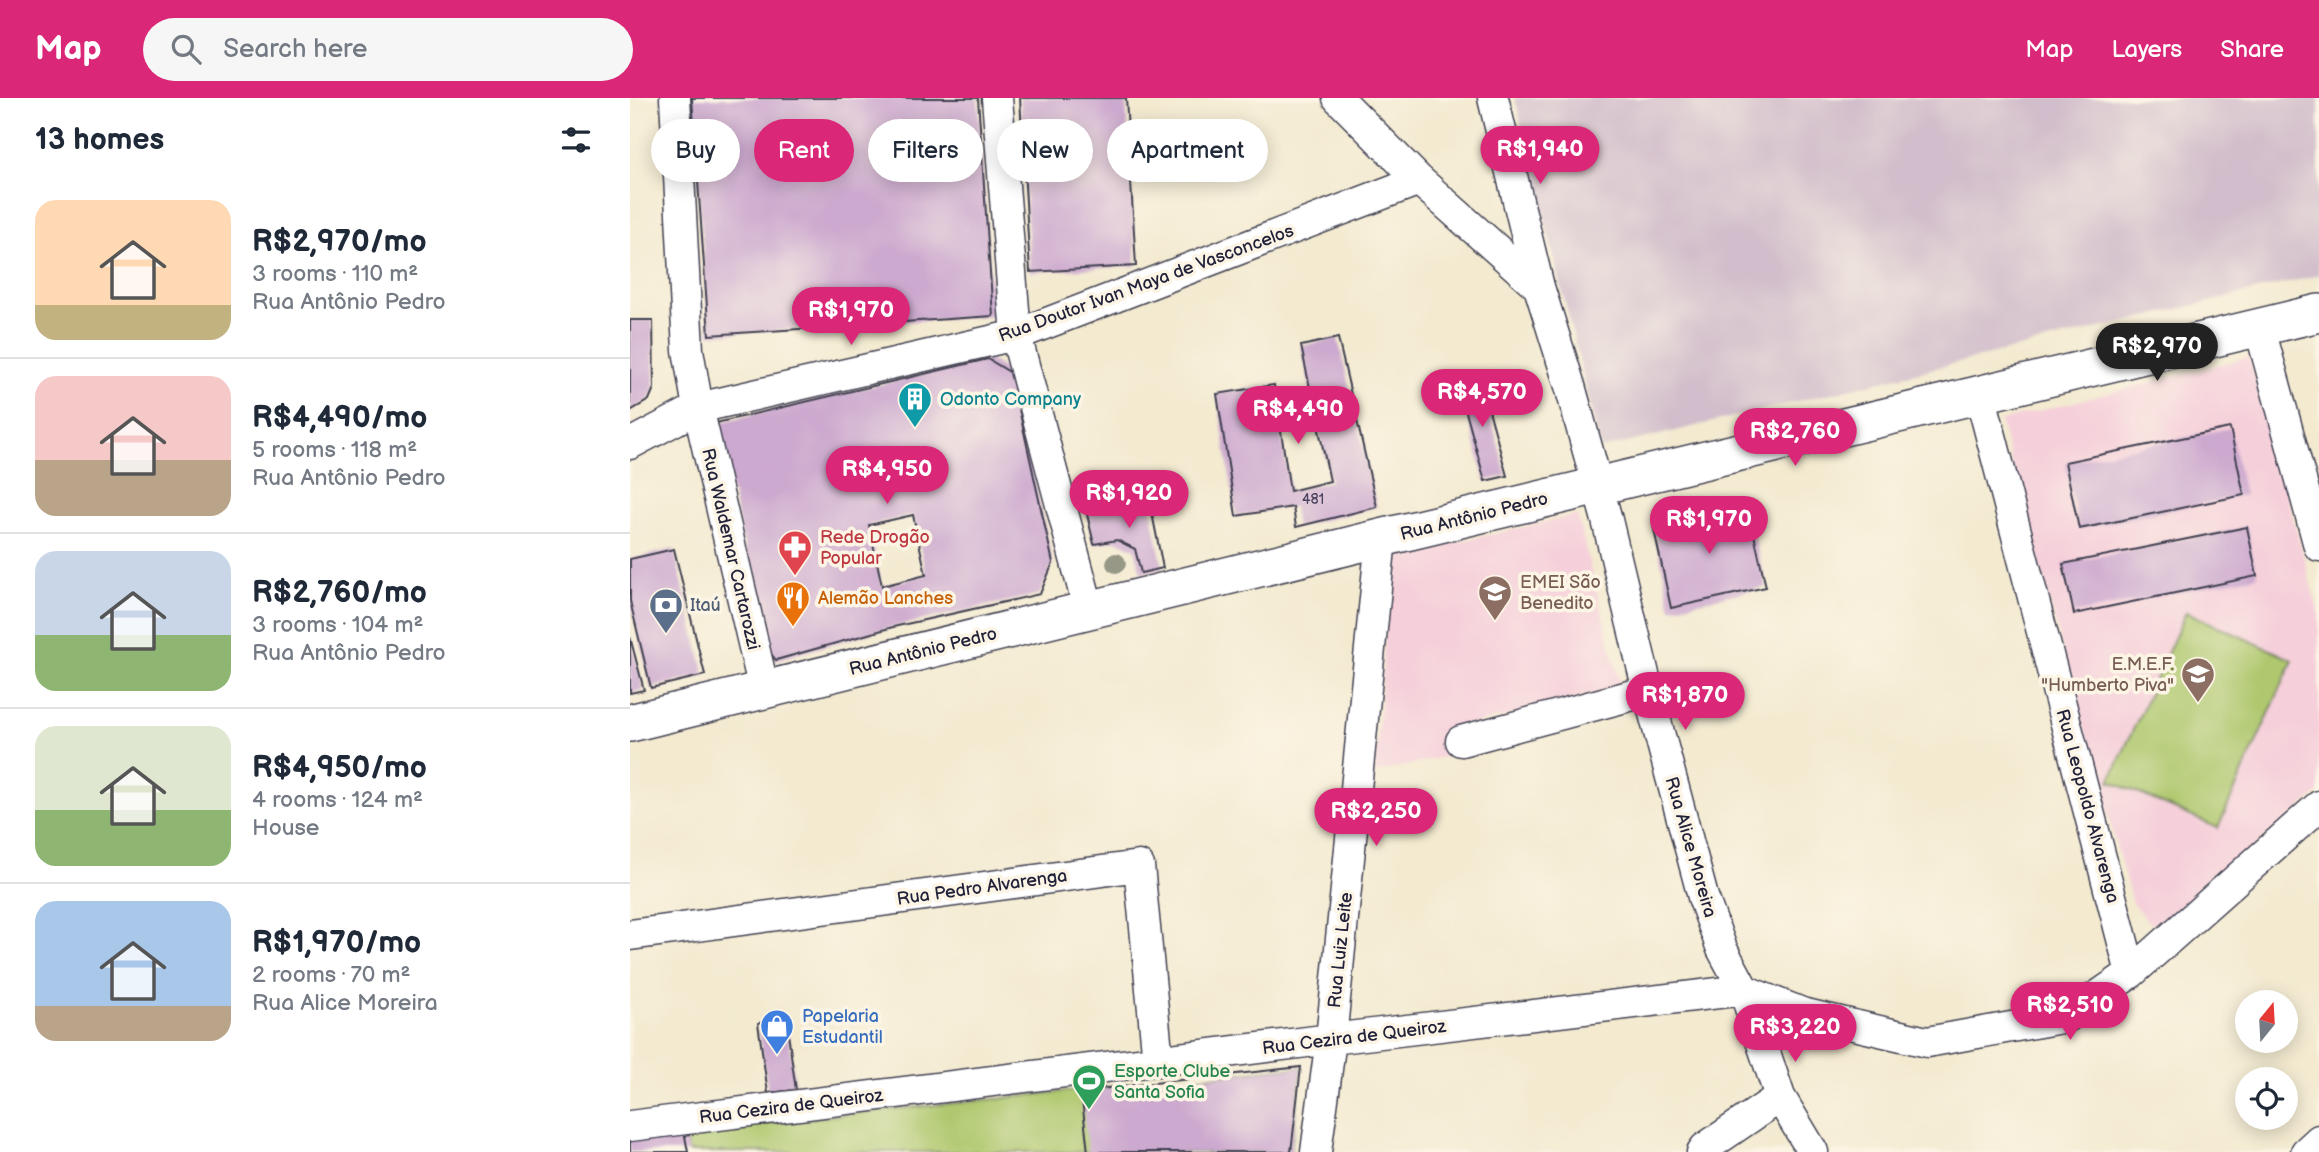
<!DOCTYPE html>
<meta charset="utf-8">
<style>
body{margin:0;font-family:"Balsamiq Sans",sans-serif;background:#f6f6f7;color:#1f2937;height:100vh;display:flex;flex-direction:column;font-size:26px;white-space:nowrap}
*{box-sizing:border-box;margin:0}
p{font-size:23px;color:#747a83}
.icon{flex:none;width:38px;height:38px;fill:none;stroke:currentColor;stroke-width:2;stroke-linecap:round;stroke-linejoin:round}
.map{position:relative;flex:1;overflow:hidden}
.drawer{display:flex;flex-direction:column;background:#fff;width:630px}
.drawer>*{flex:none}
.top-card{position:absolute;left:21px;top:21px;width:665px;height:63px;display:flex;gap:14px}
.needle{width:46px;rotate:18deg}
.buttons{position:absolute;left:1605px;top:892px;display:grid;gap:14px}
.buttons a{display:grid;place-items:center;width:63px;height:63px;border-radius:50%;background:#fff;box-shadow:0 4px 18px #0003;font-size:35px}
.price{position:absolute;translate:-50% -60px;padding:0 16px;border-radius:24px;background:#db2777;color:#fff;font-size:23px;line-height:46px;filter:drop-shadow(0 2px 4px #0008)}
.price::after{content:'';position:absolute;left:50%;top:42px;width:21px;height:16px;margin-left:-10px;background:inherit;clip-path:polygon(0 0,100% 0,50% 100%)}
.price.current{background:#222;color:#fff}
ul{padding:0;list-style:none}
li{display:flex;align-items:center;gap:21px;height:175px;padding:0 35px}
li+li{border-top:2px solid #e0e1e3}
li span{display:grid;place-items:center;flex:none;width:196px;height:140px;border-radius:21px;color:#555}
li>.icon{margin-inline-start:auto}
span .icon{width:84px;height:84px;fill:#fffc;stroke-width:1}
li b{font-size:30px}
h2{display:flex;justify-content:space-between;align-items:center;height:84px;padding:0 35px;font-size:30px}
.chip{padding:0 24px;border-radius:32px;background:#fff;box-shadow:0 4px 18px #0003;font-size:24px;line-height:63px}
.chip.current{background:#db2777;color:#fff}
header{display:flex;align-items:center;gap:42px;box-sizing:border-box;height:98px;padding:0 35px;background:#db2777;color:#fff}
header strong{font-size:33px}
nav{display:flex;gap:38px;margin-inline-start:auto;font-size:24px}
.search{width:490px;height:63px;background:#f6f6f7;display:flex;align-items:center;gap:18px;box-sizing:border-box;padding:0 24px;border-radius:38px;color:#747a83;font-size:26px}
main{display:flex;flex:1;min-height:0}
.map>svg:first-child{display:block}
.built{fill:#f5cfda}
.industrial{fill:#d1bdcb}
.green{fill:#afc86e;stroke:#687554;stroke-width:2}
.building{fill:#cca9cf;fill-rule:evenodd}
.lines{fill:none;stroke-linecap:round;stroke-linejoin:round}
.minor-casing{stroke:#414051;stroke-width:33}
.major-casing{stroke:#414051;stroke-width:40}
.minor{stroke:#fff;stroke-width:30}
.major{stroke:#fff;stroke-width:37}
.tree{fill:#979886}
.labels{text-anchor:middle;stroke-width:7;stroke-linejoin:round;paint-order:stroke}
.number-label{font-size:14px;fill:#4c4460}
.street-label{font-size:18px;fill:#22223b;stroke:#fcf5e5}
.culture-label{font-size:18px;fill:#0d838f;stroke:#fcf5e5;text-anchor:start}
.health-label{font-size:18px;fill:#be3a42;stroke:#fcf5e5;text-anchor:start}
.education-label{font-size:18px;fill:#785e54;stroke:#fcf5e5;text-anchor:start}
.food-label{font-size:18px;fill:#c56008;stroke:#fcf5e5;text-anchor:start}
.service-label{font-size:18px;fill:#4e5e75;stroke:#fcf5e5;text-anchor:start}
.shop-label{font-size:18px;fill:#366cbe;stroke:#fcf5e5;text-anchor:start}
.leisure-label{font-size:18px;fill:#27864d;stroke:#fcf5e5;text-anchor:start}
</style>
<header>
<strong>Map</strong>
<div class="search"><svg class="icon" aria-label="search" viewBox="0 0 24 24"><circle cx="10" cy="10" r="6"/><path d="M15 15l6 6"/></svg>Search here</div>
<nav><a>Map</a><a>Layers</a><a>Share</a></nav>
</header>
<main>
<section class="drawer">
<h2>13 homes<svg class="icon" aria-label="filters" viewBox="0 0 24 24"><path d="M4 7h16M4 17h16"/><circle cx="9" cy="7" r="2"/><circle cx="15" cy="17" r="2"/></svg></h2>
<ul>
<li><span style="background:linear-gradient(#ffd9b3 75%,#c2b280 0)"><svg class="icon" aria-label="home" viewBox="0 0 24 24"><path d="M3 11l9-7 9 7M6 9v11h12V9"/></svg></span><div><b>R$2,970/mo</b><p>3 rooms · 110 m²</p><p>Rua Antônio Pedro</p></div></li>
<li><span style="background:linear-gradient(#f6c9c9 60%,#b9a48a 0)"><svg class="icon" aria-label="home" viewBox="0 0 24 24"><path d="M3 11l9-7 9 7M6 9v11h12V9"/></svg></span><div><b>R$4,490/mo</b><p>5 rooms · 118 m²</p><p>Rua Antônio Pedro</p></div></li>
<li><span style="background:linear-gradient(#c9d6e8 60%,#8fb573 0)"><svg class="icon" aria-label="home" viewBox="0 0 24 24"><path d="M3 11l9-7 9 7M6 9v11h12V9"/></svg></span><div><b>R$2,760/mo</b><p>3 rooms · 104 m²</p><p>Rua Antônio Pedro</p></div></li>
<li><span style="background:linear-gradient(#dfe7d0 60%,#8fb573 0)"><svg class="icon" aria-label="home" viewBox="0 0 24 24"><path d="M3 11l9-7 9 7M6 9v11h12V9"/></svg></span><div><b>R$4,950/mo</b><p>4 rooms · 124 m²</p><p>House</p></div></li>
<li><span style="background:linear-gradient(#a9c7e8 75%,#b9a48a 0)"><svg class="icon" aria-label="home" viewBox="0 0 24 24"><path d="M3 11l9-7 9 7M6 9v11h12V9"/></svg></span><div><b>R$1,970/mo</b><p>2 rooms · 70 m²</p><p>Rua Alice Moreira</p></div></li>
</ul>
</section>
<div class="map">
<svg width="1689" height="1054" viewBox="0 0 1689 1054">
<rect width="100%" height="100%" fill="#fcf5e5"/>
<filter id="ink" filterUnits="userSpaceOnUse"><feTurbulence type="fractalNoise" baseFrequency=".0143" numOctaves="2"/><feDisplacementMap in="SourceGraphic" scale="14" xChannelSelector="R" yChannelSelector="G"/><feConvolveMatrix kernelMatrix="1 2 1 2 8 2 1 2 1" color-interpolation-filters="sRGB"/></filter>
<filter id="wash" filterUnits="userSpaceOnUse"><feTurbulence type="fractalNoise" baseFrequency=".00686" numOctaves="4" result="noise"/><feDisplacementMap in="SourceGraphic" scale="28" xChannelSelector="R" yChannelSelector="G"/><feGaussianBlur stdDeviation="1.57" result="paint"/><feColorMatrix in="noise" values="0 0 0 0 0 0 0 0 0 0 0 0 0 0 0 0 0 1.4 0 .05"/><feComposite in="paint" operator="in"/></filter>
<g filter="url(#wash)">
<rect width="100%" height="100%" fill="#f3ead0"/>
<path class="built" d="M1619,259L1689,516V695L1539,819L1521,827L1502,805L1370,323Z
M947,417L991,589L821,632L825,656L745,675L761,459Z"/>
<path class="industrial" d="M885,0H1689V177L971,351Z"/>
<path class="green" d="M1556,514L1663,562L1588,730L1480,683Z
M671,969L661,1054H58L54,1033Z"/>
<g id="blocks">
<path class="building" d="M62,0H348L363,218L79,237Z
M390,0H496L506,168L400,174Z
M0,222H23L24,290L19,302L0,313Z
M708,240L747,409L666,429L663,409L606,418L587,296L644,287L660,393L700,383L671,248Z
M358,261L381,275L423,465L410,496L263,529L146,562L138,552L86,325ZM283,417L296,477L252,488L239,427Z
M850,279L877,378L855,383L828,285Z
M1600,330L1614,397L1449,431L1435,364Z
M519,400L533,470L511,475L505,451L487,442L464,446L456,412Z
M1117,406L1136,489L1041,510L1023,427Z
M1617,429L1627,478L1444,516L1433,466Z
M44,451L75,577L21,590L0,503V461Z
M0,539L14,592L0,595Z
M156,921L166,992L138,995L128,925Z
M671,969L661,1054H458L451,993Z
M54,1033L58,1054H0V1042Z"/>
</g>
</g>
<g filter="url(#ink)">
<use href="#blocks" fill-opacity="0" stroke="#414051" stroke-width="2"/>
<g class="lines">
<g class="minor-casing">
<path id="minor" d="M45,0L58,252L68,310L134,592
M367,0L386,237L459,513
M708,0L789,82L909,189L940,288L977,422L1018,593L1073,799L1092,851L1114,892L1150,999L1183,1054
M863,0L909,189
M1630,231L1689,448
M1350,296L1501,875
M0,346L68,310L386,237L789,82
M831,643L1018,593
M0,837L509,768L528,963
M0,1028L701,941L1114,892L1172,915L1297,944L1437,919L1501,875L1689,708
M686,1054L701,941L751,440
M1072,1054L1075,1050L1150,999
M1676,1054L1689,1042"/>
</g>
<g class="major-casing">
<path id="major" d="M0,625L751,440L1689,215"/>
</g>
<use href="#minor" class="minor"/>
<use href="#major" class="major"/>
</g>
<circle class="tree" cx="486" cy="465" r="10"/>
</g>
<defs>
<g id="building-pin" transform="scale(1.75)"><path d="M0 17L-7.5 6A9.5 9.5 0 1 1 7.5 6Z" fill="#0f9aa8" stroke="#fcf5e5"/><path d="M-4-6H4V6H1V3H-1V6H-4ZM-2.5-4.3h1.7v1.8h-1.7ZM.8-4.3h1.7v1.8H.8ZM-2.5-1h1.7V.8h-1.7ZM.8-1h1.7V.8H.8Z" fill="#fff"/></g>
<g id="pharmacy-pin" transform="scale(1.75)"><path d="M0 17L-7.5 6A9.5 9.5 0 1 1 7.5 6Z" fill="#e0444e" stroke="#fcf5e5"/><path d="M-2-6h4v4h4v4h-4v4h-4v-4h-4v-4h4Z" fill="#fff"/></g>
<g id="school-pin" transform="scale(1.75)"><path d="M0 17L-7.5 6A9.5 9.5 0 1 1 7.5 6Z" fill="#8d6e63" stroke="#fcf5e5"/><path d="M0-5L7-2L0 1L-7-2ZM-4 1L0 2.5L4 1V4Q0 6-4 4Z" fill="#fff"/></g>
<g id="restaurant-pin" transform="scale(1.75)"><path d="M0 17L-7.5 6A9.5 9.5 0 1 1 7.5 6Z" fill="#e8710a" stroke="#fcf5e5"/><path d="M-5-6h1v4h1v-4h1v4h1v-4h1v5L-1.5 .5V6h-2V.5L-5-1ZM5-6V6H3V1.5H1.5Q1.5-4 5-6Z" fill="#fff"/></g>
<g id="bank-pin" transform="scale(1.75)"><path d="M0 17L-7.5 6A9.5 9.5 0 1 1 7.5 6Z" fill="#5c6f8a" stroke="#fcf5e5"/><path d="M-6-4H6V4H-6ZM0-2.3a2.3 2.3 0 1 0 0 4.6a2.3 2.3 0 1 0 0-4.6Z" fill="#fff"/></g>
<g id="shop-pin" transform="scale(1.75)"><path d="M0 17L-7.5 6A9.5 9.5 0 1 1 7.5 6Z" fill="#3f7fe0" stroke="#fcf5e5"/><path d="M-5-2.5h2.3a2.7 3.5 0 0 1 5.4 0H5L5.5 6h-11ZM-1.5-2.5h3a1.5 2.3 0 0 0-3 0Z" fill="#fff"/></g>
<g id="stadium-pin" transform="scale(1.75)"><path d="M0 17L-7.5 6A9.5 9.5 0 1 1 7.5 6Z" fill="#2e9e5b" stroke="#fcf5e5"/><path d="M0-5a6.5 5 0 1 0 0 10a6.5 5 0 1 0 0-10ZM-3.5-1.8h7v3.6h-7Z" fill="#fff"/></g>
</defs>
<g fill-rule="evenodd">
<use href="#building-pin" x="285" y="301"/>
<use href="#pharmacy-pin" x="165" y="449"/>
<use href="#school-pin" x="865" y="494"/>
<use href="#restaurant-pin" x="163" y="500"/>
<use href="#bank-pin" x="36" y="507"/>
<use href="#school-pin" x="1568" y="576"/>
<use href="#shop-pin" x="147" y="928"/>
<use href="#stadium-pin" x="459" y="983"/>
</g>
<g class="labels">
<g class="number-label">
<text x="683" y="406">481</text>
</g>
<g class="street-label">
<text transform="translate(516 185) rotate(-20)" y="6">Rua Doutor Ivan Maya de Vasconcelos</text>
<text transform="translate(844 418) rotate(-14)" y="6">Rua Antônio Pedro</text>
<text transform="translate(101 451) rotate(77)" y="6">Rua Waldemar Cartarozzi</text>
<text transform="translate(293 553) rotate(-14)" y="6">Rua Antônio Pedro</text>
<text transform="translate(1458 708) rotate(75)" y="6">Rua Leopoldo Alvarenga</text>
<text transform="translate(1061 749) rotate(74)" y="6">Rua Alice Moreira</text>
<text transform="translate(352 789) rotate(-8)" y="6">Rua Pedro Alvarenga</text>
<text transform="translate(710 852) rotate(-84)" y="6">Rua Luiz Leite</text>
<text transform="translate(724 939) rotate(-7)" y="6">Rua Cezira de Queiroz</text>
<text transform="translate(161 1008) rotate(-7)" y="6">Rua Cezira de Queiroz</text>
</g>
<g class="culture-label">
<text x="310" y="307">Odonto Company</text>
</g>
<g class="health-label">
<text x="190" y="445">Rede Drogão<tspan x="190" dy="21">Popular</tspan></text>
</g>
<g class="education-label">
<text x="890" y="490">EMEI São<tspan x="890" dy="21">Benedito</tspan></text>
<text x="1544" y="572" text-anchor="end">E.M.E.F.<tspan x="1544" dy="21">"Humberto Piva"</tspan></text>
</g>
<g class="food-label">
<text x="188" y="506">Alemão Lanches</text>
</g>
<g class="service-label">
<text x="60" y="513">Itaú</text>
</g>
<g class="shop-label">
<text x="172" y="924">Papelaria<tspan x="172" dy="21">Estudantil</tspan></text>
</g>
<g class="leisure-label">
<text x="484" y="979">Esporte Clube<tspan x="484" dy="21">Santa Sofia</tspan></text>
</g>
</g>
</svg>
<div class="buttons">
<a><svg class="needle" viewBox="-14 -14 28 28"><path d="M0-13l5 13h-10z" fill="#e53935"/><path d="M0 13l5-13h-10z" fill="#747a83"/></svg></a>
<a><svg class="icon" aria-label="locate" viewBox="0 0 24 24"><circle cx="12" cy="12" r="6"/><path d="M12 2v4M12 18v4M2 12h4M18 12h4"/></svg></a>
</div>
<b class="price" style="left:910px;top:88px">R$1,940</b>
<b class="price" style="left:221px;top:249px">R$1,970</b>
<b class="price current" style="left:1527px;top:285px">R$2,970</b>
<b class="price" style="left:852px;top:331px">R$4,570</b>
<b class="price" style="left:668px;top:348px">R$4,490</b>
<b class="price" style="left:1165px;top:370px">R$2,760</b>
<b class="price" style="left:257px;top:408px">R$4,950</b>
<b class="price" style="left:499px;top:432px">R$1,920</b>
<b class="price" style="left:1079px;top:458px">R$1,970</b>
<b class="price" style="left:1055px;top:634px">R$1,870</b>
<b class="price" style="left:746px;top:750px">R$2,250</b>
<b class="price" style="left:1440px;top:944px">R$2,510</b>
<b class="price" style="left:1165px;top:966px">R$3,220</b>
<div class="top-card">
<a class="chip">Buy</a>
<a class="chip current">Rent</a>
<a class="chip">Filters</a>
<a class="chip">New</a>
<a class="chip">Apartment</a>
</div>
</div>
</main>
